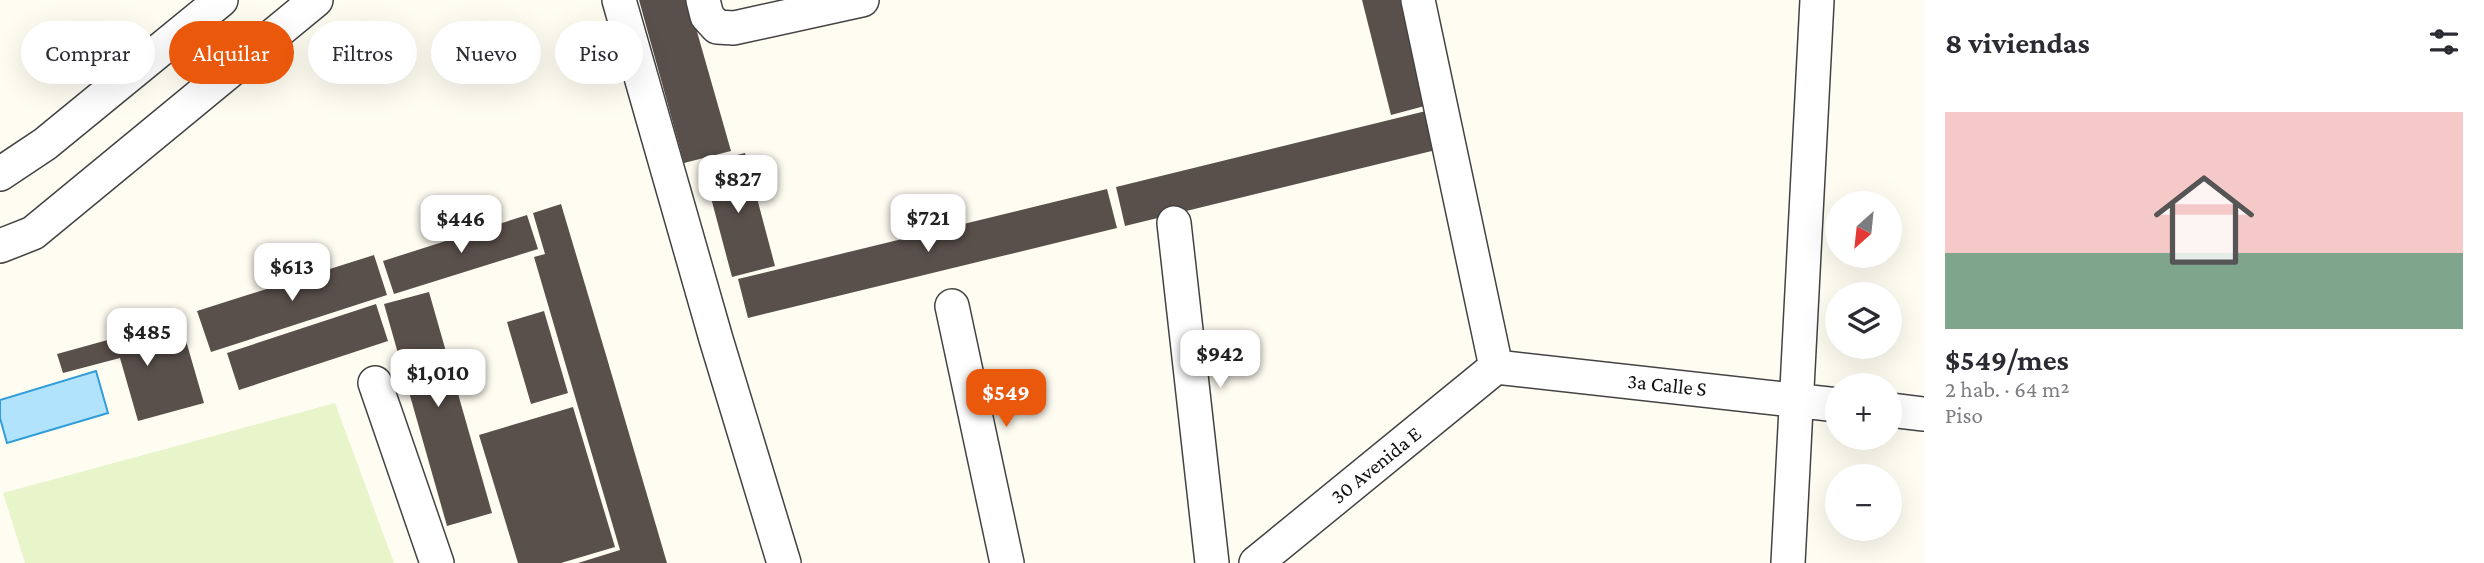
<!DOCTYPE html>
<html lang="es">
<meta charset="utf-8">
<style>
body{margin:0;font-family:"Crimson Pro",serif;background:#f7f7f7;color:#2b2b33;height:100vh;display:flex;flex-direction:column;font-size:26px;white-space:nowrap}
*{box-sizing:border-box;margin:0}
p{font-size:23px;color:#7c7c81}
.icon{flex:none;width:38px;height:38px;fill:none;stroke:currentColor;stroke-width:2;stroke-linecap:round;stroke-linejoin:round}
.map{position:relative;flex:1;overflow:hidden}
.drawer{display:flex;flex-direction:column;background:#fff;width:560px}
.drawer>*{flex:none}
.banner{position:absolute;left:21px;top:21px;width:665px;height:63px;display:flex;gap:14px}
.needle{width:46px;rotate:207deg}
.buttons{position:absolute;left:1825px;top:191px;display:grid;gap:14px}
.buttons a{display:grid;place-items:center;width:77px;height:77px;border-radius:50%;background:#fff;box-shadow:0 7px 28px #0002;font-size:35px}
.price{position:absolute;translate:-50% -60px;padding:0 16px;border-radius:14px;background:#fff;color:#222;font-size:23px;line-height:46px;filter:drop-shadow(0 2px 4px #0008)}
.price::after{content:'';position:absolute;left:50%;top:42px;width:21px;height:16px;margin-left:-10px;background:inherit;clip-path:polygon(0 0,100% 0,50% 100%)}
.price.on{background:#ea580c;color:#fff}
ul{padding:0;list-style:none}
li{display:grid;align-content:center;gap:14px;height:371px;padding:0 21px}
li+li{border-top:2px solid #e1e1e2}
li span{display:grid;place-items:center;height:217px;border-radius:0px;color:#555}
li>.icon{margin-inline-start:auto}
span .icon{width:126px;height:126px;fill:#fffc;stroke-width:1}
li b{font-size:30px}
h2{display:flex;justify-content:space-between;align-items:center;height:84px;padding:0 21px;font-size:30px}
.pill{padding:0 24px;border-radius:32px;background:#fff;box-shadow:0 7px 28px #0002;font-size:24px;line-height:63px}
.pill.on{background:#ea580c;color:#fff}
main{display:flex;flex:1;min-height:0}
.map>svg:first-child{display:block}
.pitch{fill:#e8f4ca}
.water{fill:#b2e3fc;stroke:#319eda;stroke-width:2}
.building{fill:#5a504b}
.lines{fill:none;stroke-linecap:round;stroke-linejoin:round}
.minor-casing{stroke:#434343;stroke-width:36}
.minor{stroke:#fff;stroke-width:33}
.labels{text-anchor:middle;stroke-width:7;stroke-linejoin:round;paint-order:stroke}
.street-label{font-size:21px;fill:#101010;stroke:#fff}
</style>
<main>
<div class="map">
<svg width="1924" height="563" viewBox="0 0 1924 563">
<rect width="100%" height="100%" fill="#fffcf2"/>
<path class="pitch" d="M335,403L394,563H25L3,493Z"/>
<path class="water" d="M96,371L108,413L7,443L0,418V400Z"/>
<path class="building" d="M639,0H688L731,151L684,163Z
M1362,0H1405L1432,104L1391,115Z
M1430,110L1440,149L1125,226L1116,187Z
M745,153L775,266L732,277L702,164Z
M1107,189L1117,228L748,318L738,279Z
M561,204L606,355L667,563H578L620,550L534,257L545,254L533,213Z
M527,215L538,249L394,294L383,261Z
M374,255L387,295L211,352L197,311Z
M429,292L492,513L447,526L384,304Z
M376,304L388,341L239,390L227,353Z
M544,311L568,393L531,404L507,322Z
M180,320L204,403L138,421L120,358L63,373L57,354Z
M573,407L615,547L561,563H518L479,435Z"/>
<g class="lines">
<g class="minor-casing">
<path id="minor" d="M619,0L716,339L784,563
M703,0L707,16L717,27L734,28L862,0
M1418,0L1496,367
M0,174L45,144L221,0
M1174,223L1212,563
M0,246L33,233L316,0
M952,306L1007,563
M1496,367L1838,405
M375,383L437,563
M1890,410L1924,414
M1256,563L1496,367
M1788,563L1817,0"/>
</g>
<use href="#minor" class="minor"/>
</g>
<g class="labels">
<g class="street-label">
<text transform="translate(1667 385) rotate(6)" y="7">3a Calle S</text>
<text transform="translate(1376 465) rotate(-39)" y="7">30 Avenida E</text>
</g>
</g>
</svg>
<div class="buttons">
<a><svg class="needle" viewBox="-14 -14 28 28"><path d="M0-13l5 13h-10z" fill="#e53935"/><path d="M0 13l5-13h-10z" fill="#7c7c81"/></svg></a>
<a><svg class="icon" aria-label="layers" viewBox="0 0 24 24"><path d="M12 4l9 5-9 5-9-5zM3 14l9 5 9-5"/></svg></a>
<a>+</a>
<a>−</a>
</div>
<b class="price" style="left:738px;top:215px">$827</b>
<b class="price" style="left:928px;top:254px">$721</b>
<b class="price" style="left:461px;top:255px">$446</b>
<b class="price" style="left:292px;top:303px">$613</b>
<b class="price" style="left:147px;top:368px">$485</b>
<b class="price" style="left:1220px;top:390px">$942</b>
<b class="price" style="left:438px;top:409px">$1,010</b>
<b class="price on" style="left:1006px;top:429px">$549</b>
<div class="banner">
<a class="pill">Comprar</a>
<a class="pill on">Alquilar</a>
<a class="pill">Filtros</a>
<a class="pill">Nuevo</a>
<a class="pill">Piso</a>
</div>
</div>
<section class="drawer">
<h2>8 viviendas<svg class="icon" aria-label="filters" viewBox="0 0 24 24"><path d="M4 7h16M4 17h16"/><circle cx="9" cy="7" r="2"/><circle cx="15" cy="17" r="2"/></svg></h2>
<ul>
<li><span style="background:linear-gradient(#f6c9c9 65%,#7fa58c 0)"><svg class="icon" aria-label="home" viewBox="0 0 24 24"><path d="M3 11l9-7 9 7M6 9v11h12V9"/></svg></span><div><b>$549/mes</b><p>2 hab. · 64 m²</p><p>Piso</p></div></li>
</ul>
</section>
</main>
